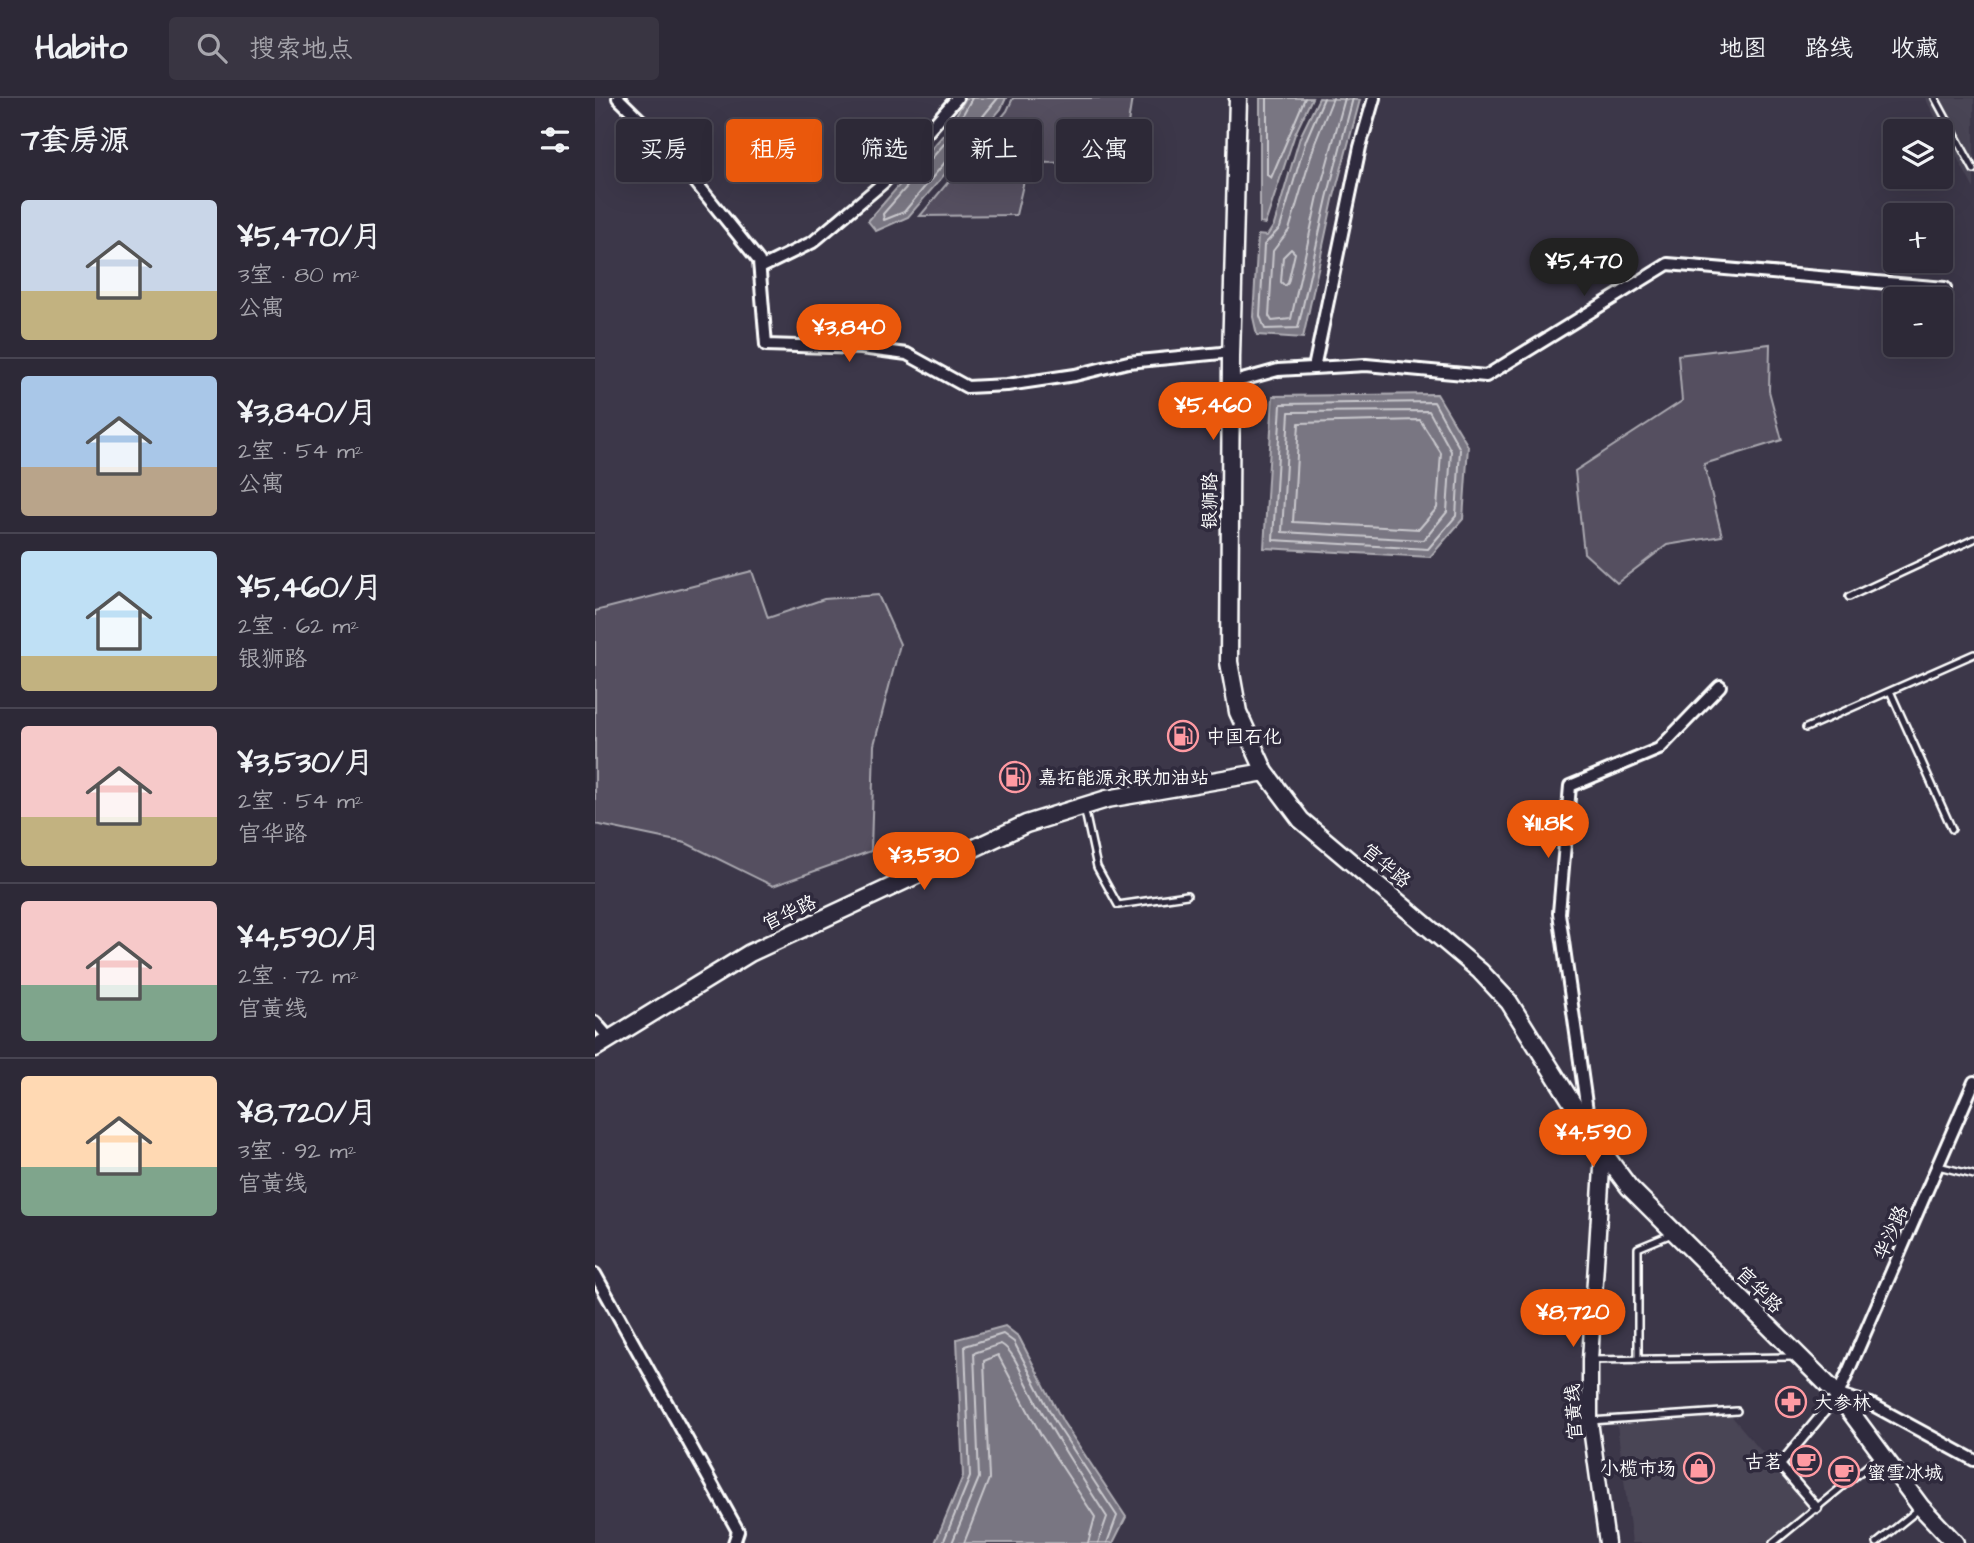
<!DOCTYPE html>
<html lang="zh">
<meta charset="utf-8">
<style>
body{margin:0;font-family:"Architects Daughter","LXGW WenKai TC",sans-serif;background:#393542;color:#f1f3f6;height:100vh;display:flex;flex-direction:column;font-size:26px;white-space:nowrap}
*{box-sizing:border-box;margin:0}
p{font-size:23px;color:#a7a6ad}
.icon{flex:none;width:38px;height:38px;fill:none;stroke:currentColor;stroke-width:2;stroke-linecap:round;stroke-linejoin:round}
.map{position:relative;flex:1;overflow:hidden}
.details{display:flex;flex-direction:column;background:#2d2937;width:595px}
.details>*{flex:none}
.top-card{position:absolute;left:21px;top:21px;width:665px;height:63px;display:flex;gap:14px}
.tools{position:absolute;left:1288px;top:21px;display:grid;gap:14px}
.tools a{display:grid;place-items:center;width:70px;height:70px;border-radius:7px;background:#2d2937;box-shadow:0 7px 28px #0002,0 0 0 2px #484552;font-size:35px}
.price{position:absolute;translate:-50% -60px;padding:0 16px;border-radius:24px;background:#ea580c;color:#fff;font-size:23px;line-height:46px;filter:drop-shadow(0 2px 4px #0008)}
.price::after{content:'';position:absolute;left:50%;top:42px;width:21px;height:16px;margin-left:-10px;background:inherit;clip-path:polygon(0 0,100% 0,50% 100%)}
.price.active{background:#222;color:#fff}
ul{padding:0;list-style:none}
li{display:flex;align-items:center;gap:21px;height:175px;padding:0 21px}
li+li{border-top:2px solid #484552}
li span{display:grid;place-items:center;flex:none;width:196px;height:140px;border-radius:7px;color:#555}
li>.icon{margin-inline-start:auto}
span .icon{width:84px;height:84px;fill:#fffc;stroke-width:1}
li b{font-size:30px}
h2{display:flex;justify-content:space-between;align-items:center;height:84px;padding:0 21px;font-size:30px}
.pill{padding:0 24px;border-radius:7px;background:#2d2937;box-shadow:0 7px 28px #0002,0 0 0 2px #484552;font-size:24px;line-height:63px}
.pill.active{background:#ea580c;color:#fff}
header{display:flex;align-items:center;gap:42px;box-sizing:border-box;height:98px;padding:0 35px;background:#2d2937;border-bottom:2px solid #484552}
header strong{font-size:33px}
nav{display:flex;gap:38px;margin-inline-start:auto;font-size:24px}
.search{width:490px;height:63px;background:#393542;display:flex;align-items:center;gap:18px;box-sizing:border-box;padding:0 24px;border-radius:7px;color:#a7a6ad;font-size:26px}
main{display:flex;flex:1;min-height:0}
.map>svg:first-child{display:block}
.built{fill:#494455}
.green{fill:#555060;stroke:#aaa8b0;stroke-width:2}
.water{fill:#797682;stroke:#afadb4;stroke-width:2}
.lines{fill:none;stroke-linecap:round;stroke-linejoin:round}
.shore{stroke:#c9c8cd;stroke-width:2}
.service-casing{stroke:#fff;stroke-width:10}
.pedestrian-casing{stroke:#fff;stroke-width:13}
.minor-casing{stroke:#fff;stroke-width:16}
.tertiary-casing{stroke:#fff;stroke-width:19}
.secondary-casing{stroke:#fff;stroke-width:21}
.service{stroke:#2f2a3d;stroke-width:5}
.pedestrian{stroke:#2f2a3d;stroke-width:8}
.minor{stroke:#2f2a3d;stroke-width:10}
.tertiary{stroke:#2f2a3d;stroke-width:14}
.secondary{stroke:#2f2a3d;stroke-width:16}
.labels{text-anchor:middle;stroke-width:7;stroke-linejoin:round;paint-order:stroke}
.street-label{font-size:19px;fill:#fff;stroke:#2f2a3d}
.poi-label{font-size:19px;fill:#fff;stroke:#2f2a3d;text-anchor:start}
</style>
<header>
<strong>Habito</strong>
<div class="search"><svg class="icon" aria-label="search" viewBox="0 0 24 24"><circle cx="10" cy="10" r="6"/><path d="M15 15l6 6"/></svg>搜索地点</div>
<nav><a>地图</a><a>路线</a><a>收藏</a></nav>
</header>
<main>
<section class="details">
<h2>7套房源<svg class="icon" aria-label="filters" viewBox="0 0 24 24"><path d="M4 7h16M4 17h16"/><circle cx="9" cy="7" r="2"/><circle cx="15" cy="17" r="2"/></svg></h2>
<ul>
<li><span style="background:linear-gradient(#c9d6e8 65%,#c2b280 0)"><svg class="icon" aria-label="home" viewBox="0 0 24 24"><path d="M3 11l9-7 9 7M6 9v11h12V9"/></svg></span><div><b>¥5,470/月</b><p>3室 · 80 m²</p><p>公寓</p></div></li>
<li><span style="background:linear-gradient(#a9c7e8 65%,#b9a48a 0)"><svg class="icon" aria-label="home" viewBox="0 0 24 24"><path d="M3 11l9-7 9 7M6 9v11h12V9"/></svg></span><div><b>¥3,840/月</b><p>2室 · 54 m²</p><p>公寓</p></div></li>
<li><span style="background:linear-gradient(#bfe0f5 75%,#c2b280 0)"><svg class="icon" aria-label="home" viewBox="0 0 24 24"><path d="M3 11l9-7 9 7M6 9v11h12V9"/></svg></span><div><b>¥5,460/月</b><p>2室 · 62 m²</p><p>银狮路</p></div></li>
<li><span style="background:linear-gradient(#f6c9c9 65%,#c2b280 0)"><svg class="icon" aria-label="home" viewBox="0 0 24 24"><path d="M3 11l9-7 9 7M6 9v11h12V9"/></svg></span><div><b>¥3,530/月</b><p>2室 · 54 m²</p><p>官华路</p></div></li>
<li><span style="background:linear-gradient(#f6c9c9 60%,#7fa58c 0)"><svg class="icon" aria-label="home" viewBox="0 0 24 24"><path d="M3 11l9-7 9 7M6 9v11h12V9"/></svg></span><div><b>¥4,590/月</b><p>2室 · 72 m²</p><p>官黄线</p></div></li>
<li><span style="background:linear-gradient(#ffd9b3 65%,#7fa58c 0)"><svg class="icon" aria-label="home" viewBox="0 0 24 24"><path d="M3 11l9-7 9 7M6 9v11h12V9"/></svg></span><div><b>¥8,720/月</b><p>3室 · 92 m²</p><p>官黄线</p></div></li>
</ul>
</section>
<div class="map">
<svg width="1379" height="1445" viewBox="0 0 1379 1445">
<rect width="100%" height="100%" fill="#3c3749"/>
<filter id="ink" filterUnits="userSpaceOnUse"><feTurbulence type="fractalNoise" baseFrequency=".0143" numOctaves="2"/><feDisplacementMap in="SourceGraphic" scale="14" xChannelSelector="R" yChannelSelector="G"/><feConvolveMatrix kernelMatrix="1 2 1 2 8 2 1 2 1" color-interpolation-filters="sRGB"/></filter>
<g filter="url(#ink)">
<path class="built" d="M1330,0H1379V91Z
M1133,1314L1218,1414L1177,1445H1037L1022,1327Z"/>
<path class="green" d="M418,0H537L527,64L433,65L421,117L325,118L412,13Z
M1175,246L1174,293L1187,342L1109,366L1127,438L1072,447L1022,485L989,455L980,373L1087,303L1083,257Z
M157,473L173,520L229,501L283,497L305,546L279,647L276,753L178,788L91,745L0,726V513Z"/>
<path class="water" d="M371,0H411L406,11L313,119L281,133L273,123L351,34Z
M665,0H717L700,36L670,126L665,125Z
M724,0L765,2L738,102L708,240L662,237L658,219L663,137L672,138L679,127L705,39Z
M842,296L873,348L868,421L835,459L669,450L678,298Z
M410,1228L424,1239L468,1324L531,1419L518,1445H340L368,1378L362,1241Z"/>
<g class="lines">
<path class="shore" d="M377,0L356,38L288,116L289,122L309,114L403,0
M672,0V77L676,80L710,0
M729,0L711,42L685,130L669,147L665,218L670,231L703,230L732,100L758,0
M738,0L720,45L694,132L678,153L674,218L677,223L696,221L723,98L750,0
M696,151L700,155L693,185L690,188L686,184L688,159Z
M839,304L865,351L861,418L833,451L678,442L686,306Z
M834,313L856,353L852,414L829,442L687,434L694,314Z
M825,322L846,355L842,410L824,431L698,424L704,325Z
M348,1445L375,1379L370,1248L408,1236L419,1244L462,1327L522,1418L512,1445
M357,1445L384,1380L379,1255L406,1246C418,1253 424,1270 430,1282C454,1330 483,1374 512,1419L503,1445
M369,1445L394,1381L389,1263L403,1257L446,1337L500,1419L493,1445"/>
<g class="service-casing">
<path id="service" d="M1340,0L1379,72
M1254,499L1379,441
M1295,593L1357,731
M1211,630L1379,556
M489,709L502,769L523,807L592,797
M1343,1068L1379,1077
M997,1262L1200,1259
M1043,1262V1150L1077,1136
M995,1323L1142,1313
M1178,1445L1285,1358
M1282,1445L1324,1411"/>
</g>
<g class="pedestrian-casing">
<path id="pedestrian" d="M1222,1410L1185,1367L1243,1297"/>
</g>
<g class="minor-casing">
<path id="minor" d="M23,0L70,46L164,163L171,247L266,250L312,256L372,289L412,287L480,277L533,264L637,254
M165,170L218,144L288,85L362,0
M719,270L765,49L779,0
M636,285L683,272L771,267L891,278L1073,166L1350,190
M0,924L15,941
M1379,984L1243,1297L1276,1306L1379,1362
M994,1027L964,815L975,688L1064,651L1125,588
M0,1176L143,1433L139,1445"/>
</g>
<g class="tertiary-casing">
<path id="tertiary" d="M1008,1054L995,1262V1323L1012,1445"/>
</g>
<g class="secondary-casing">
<path id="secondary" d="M643,0L636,259L634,564L643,614L670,674L706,722L885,873L914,904L1008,1054L1034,1089L1243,1297L1326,1409L1360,1445
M0,950L155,855L431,726L512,701L670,674"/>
</g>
<use href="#service" class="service"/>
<use href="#pedestrian" class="pedestrian"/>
<use href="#minor" class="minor"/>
<use href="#tertiary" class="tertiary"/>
<use href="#secondary" class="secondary"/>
</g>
</g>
<defs>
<g id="fuel-ring" transform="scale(1.575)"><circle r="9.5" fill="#2f2a3d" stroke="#ff9aa2" stroke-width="1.5"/><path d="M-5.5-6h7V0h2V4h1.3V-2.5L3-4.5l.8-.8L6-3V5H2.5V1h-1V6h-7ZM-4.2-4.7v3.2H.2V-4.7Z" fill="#ff9aa2"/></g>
<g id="pharmacy-ring" transform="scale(1.575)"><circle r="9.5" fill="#2f2a3d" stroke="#ff9aa2" stroke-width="1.5"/><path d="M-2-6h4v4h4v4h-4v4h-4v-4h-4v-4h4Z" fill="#ff9aa2"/></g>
<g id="cafe-ring" transform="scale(1.575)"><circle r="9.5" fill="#2f2a3d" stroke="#ff9aa2" stroke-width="1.5"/><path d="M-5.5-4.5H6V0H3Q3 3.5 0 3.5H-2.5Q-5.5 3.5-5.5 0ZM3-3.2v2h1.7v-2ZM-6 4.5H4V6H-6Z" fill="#ff9aa2"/></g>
<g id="shop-ring" transform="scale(1.575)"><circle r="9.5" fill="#2f2a3d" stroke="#ff9aa2" stroke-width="1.5"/><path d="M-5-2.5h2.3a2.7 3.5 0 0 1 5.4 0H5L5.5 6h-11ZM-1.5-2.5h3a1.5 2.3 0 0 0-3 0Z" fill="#ff9aa2"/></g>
</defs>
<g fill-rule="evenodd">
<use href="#fuel-ring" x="588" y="638"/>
<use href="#fuel-ring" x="420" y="679"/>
<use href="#pharmacy-ring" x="1196" y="1304"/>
<use href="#cafe-ring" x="1211" y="1363"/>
<use href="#shop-ring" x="1104" y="1370"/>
<use href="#cafe-ring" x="1249" y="1374"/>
</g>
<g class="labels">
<g class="street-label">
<text transform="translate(614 403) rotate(-90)" y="7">银狮路</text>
<text transform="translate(792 767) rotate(40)" y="7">官华路</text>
<text transform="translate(194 814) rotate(-25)" y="7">官华路</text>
<text transform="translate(1295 1134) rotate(-66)" y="7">华沙路</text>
<text transform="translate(1165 1191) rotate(45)" y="7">官华路</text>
<text transform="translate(978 1314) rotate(-93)" y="7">官黄线</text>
</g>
<g class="poi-label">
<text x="611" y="645">中国石化</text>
<text x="443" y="686">嘉拓能源永联加油站</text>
<text x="1219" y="1311">大参林</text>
<text x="1188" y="1370" text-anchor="end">古茗</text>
<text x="1081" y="1377" text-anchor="end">小榄市场</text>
<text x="1272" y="1381">蜜雪冰城</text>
</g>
</g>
</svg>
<div class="tools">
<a><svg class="icon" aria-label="layers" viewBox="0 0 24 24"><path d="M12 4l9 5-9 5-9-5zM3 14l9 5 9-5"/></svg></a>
<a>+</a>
<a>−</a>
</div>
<b class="price active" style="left:989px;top:200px">¥5,470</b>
<b class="price" style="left:254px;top:266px">¥3,840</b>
<b class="price" style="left:618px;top:344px">¥5,460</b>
<b class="price" style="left:953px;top:762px">¥11.8K</b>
<b class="price" style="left:329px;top:794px">¥3,530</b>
<b class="price" style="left:998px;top:1071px">¥4,590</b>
<b class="price" style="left:978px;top:1251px">¥8,720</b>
<div class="top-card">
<a class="pill">买房</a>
<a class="pill active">租房</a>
<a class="pill">筛选</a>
<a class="pill">新上</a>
<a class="pill">公寓</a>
</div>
</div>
</main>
